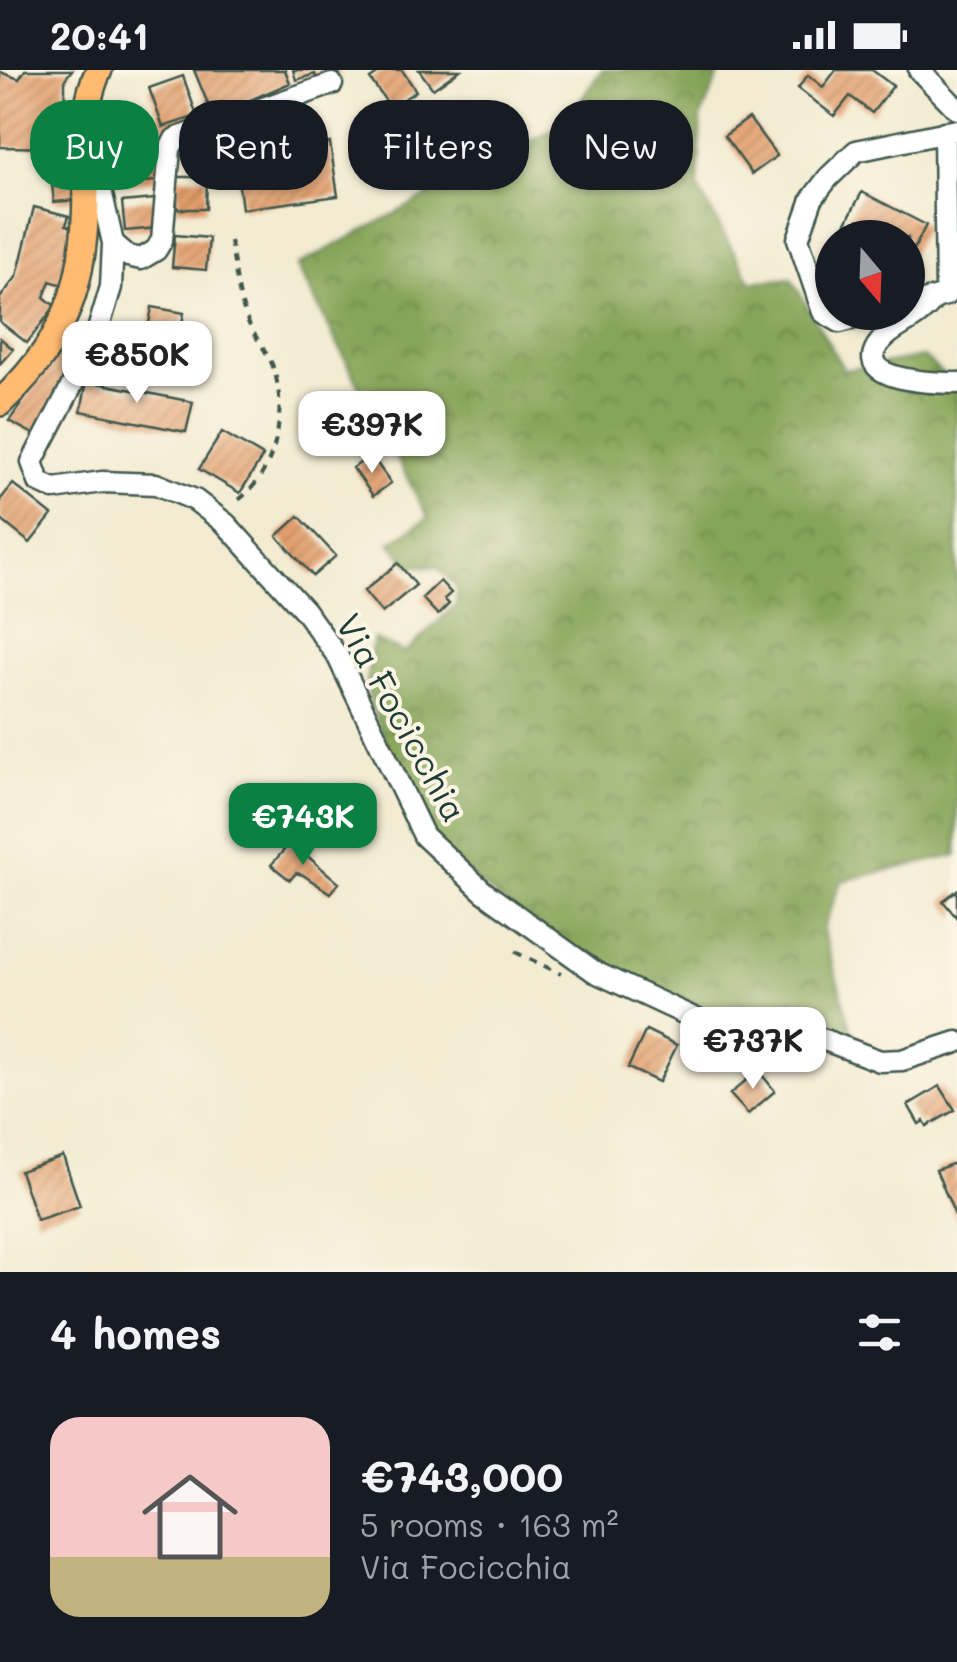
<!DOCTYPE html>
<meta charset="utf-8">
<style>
body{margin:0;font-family:Mali,sans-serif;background:#242831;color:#f1f3f6;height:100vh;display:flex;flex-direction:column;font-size:38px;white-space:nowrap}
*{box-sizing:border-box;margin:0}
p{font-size:32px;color:#9ea1a6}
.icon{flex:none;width:55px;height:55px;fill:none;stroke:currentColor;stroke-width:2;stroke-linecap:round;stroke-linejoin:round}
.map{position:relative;height:1202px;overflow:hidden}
.side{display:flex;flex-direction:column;background:#171b24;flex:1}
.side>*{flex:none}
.top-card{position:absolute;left:30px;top:30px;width:898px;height:90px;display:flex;gap:20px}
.needle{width:65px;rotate:161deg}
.fabs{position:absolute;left:815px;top:150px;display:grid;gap:20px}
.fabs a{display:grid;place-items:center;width:110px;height:110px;border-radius:50%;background:#171b24;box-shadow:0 2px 8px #0004;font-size:50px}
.price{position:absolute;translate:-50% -85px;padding:0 22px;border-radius:20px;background:#fff;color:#222;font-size:32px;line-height:65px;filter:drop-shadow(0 2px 5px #0008)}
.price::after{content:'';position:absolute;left:50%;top:60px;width:30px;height:22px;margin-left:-15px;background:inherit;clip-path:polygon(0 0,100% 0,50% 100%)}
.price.on{background:#0b8043;color:#fff}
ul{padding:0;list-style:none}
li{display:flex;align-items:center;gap:30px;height:250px;padding:0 50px}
li span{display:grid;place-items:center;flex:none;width:280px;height:200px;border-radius:30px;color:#555}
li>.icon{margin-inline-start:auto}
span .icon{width:120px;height:120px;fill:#fffc;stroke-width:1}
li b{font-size:42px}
h2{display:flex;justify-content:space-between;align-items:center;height:120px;padding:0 50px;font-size:42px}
.tag{padding:0 35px;border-radius:40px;background:#171b24;box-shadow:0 2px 8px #0004;font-size:35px;line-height:90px}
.tag.on{background:#0b8043;color:#fff}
.status{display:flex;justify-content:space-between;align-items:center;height:70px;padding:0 50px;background:#171b24;direction:ltr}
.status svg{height:28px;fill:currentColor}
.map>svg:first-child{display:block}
.forest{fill:url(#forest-crowns);stroke:#527146;stroke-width:2.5}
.building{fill:url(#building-hatch)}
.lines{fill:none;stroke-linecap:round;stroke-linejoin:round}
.minor-casing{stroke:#3f574c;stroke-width:25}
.major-casing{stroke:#3f574c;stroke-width:30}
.path{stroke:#3f574c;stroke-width:4;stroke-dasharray:8 8;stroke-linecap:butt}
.minor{stroke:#fff;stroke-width:20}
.major{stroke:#ffbb71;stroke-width:25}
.labels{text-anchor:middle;stroke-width:8;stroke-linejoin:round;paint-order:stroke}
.street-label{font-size:35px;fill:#1f3d34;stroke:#fcf5e5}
</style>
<div class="status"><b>20:41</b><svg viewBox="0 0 49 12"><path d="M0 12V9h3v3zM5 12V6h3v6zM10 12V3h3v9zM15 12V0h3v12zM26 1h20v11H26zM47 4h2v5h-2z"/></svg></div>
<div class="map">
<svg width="957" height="1202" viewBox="0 0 957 1202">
<defs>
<pattern id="forest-crowns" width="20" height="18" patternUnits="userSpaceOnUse" patternTransform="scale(2.5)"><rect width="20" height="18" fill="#86a559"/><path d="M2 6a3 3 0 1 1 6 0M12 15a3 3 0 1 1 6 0" fill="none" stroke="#6d884a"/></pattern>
<pattern id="building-hatch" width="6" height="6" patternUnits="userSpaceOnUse" patternTransform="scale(2.5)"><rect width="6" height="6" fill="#e29b67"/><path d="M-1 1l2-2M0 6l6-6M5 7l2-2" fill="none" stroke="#b78056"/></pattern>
</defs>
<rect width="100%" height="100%" fill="#fcf5e5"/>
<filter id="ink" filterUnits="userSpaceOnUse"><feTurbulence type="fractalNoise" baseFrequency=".01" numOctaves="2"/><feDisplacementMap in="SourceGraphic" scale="20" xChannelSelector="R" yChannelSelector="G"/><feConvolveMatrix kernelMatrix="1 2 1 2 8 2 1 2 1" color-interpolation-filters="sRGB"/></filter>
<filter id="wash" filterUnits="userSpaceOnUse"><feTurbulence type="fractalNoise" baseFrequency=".0048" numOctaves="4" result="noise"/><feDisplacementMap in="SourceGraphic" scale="40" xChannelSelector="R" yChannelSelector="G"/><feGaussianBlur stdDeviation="2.25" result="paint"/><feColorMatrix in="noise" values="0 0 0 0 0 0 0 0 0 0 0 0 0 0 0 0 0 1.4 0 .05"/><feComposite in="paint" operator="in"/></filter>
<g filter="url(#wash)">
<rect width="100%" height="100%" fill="#f2ebd1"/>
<path class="forest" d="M602,0H721L701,47L698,118L751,212L791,208L844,300L924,287L957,317V785L841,811L823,860L857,979C827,975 796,973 767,967C676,948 473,831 422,754C406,730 398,704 388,678C369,627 360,623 374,569L405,583L457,534L456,517L438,497L410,495L390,473L428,448L297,196L564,53Z"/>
<g id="blocks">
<path class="building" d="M25,0H72L65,9V78L0,77V2L19,9Z
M194,0H285L290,13L213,46Z
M293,0H338L340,6L318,12L315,4L296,10Z
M383,0H402L416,21L391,38L370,9Z
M419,0H460L433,19Z
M836,0H872L893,16L872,43L850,26L834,46L798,18L808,5L823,17Z
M183,6L197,46L163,57L149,18Z
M487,36L511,66L476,95L452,65Z
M749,48L777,86L752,104L724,66Z
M330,73L338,126L242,139L235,87Z
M156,77L161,110L126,115L121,82Z
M73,84L78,130L54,132L49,87Z
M177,107H207L206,139H177Z
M862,122L926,155L908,191V168L839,166Z
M154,129L157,158L125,161L122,132Z
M34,137L69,146L66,155L76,158L66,216L50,211L44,227L55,236L27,273L0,252V228L17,206Z
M175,165L209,168L206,200L172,197Z
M152,237L184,243L176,285L144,280Z
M0,268L13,279L0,294Z
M76,271L87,278L41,368L9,351L58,282L66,287Z
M87,311L193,332L186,362L81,341Z
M222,362L263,386L240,423L199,399Z
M371,385L391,413L373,426L353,398Z
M13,414L52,445L30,473L0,449V430Z
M299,446L336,486L313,506L277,466Z
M398,493L416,515L382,543L364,521Z
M440,511L451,523L444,529L449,534L438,545L422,528Z
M291,772L339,813L330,823L303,805L296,803L290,810L271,795Z
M957,820V848L943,831Z
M646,960L677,975L659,1012L628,998Z
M758,1000L775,1021L748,1044L730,1024Z
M940,1016L955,1040L927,1056L924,1051L919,1054L908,1035Z
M63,1086L80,1136L37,1150L20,1101Z
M957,1092V1150L936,1100Z"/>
</g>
</g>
<g filter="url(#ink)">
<use href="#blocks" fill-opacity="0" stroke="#3f574c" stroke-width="2.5"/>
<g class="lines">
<g class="minor-casing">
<path id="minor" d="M919,0L957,39
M91,76L113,173L128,186L141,189L156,180L162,170L170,79L175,69L332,14
M113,173L111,217L94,273L32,392L39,412L54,419L102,412L156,414L195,430L226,454L305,541L338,587L424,766L484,822L595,902L724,962L751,968L822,969L880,991L902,990L957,972
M935,228C916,252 895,255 881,271C846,312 939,313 957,313
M908,235L946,225L944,62
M879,242L840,252L823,242L798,169L812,129L828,108L856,81L957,60"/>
</g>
<g class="major-casing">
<path id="major" d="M0,333C77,260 87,199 86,98C86,63 83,32 99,0"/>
</g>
<path class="path" d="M230,171C235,196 237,223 246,247C252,264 265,278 272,294C289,340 277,406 234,433
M515,882L561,904"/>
<use href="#minor" class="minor"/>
<use href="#major" class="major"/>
</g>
</g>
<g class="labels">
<g class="street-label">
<text transform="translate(401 648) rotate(61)" y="12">Via Focicchia</text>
</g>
</g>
</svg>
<div class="fabs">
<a><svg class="needle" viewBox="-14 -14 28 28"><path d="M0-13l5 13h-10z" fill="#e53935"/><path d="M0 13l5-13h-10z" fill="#9ea1a6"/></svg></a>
</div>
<b class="price" style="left:137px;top:336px">€850K</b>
<b class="price" style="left:372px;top:406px">€397K</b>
<b class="price on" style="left:303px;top:798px">€743K</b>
<b class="price" style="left:753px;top:1022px">€737K</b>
<div class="top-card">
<a class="tag on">Buy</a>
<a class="tag">Rent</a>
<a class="tag">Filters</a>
<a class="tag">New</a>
</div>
</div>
<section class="side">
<h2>4 homes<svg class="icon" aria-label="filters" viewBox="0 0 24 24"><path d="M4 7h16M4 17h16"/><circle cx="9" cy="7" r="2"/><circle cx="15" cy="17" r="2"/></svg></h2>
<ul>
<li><span style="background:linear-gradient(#f6c9c9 70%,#c2b280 0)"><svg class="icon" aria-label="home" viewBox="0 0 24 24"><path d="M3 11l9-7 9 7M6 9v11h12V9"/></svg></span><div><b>€743,000</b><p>5 rooms · 163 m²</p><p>Via Focicchia</p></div></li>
</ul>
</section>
